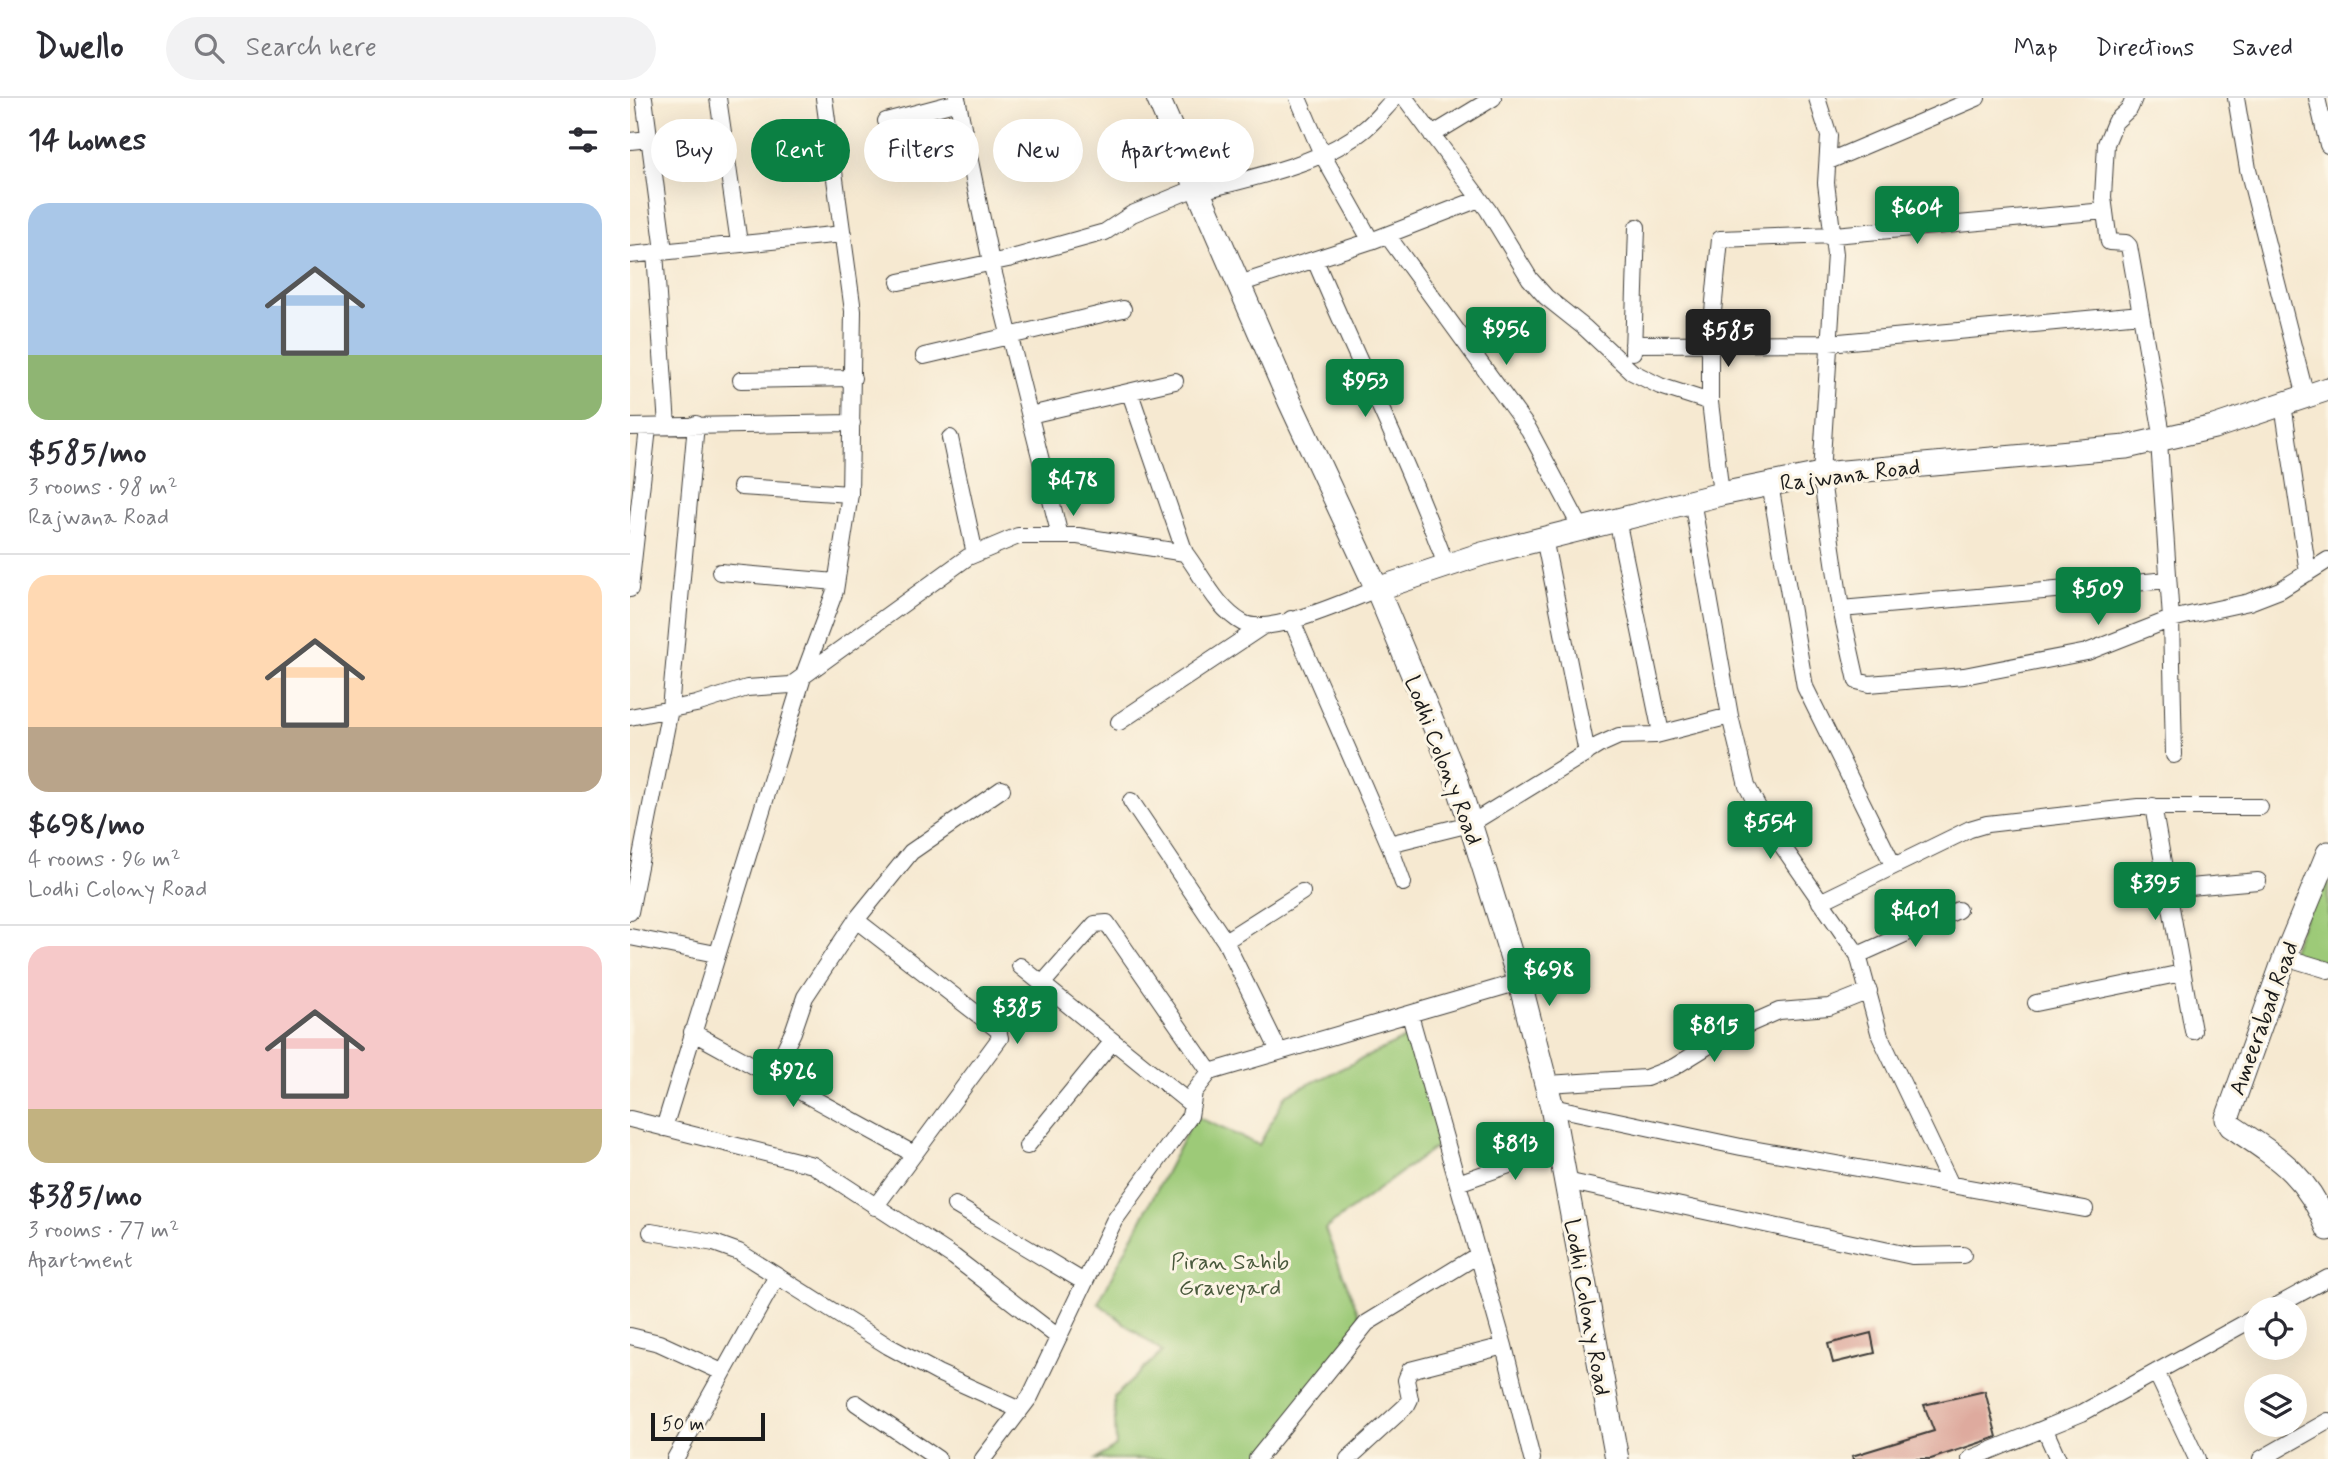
<!DOCTYPE html>
<meta charset="utf-8">
<style>
body{margin:0;font-family:Mynerve,sans-serif;background:#f2f2f3;color:#2b2b33;height:100vh;display:flex;flex-direction:column;font-size:26px;white-space:nowrap}
*{box-sizing:border-box;margin:0}
p{font-size:23px;color:#7c7c81}
.icon{flex:none;width:38px;height:38px;fill:none;stroke:currentColor;stroke-width:2;stroke-linecap:round;stroke-linejoin:round}
.map{position:relative;flex:1;overflow:hidden}
.drawer{display:flex;flex-direction:column;background:#fff;width:630px}
.drawer>*{flex:none}
.top-card{position:absolute;left:21px;top:21px;width:665px;height:63px;display:flex;gap:14px}
.fabs{position:absolute;left:1614px;top:1199px;display:grid;gap:14px}
.fabs a{display:grid;place-items:center;width:63px;height:63px;border-radius:50%;background:#fff;box-shadow:0 7px 28px #0002;font-size:35px}
.scale{position:absolute;left:21px;bottom:18px;width:114px;box-sizing:border-box;padding-left:7px;border:4px solid #1c1c1c;border-top:0;font-size:19px;line-height:24px;white-space:nowrap;color:#1c1c1c;-webkit-text-stroke:5px #fcf5e5;paint-order:stroke}
.price{position:absolute;translate:-50% -60px;padding:0 16px;border-radius:7px;background:#0b8043;color:#fff;font-size:23px;line-height:46px;filter:drop-shadow(0 2px 4px #0008)}
.price::after{content:'';position:absolute;left:50%;top:42px;width:21px;height:16px;margin-left:-10px;background:inherit;clip-path:polygon(0 0,100% 0,50% 100%)}
.price.active{background:#222;color:#fff}
ul{padding:0;list-style:none}
li{display:grid;align-content:center;gap:14px;height:371px;padding:0 28px}
li+li{border-top:2px solid #e1e1e2}
li span{display:grid;place-items:center;height:217px;border-radius:21px;color:#555}
li>.icon{margin-inline-start:auto}
span .icon{width:126px;height:126px;fill:#fffc;stroke-width:1}
li b{font-size:30px}
h2{display:flex;justify-content:space-between;align-items:center;height:84px;padding:0 28px;font-size:30px}
.tag{padding:0 24px;border-radius:32px;background:#fff;box-shadow:0 7px 28px #0002;font-size:24px;line-height:63px}
.tag.active{background:#0b8043;color:#fff}
header{display:flex;align-items:center;gap:42px;box-sizing:border-box;height:98px;padding:0 35px;background:#fff;border-bottom:2px solid #e1e1e2}
header strong{font-size:33px}
nav{display:flex;gap:38px;margin-inline-start:auto;font-size:24px}
.search{width:490px;height:63px;background:#f2f2f3;display:flex;align-items:center;gap:18px;box-sizing:border-box;padding:0 24px;border-radius:38px;color:#7c7c81;font-size:26px}
main{display:flex;flex:1;min-height:0}
.map>svg:first-child{display:block}
.green{fill:#9dca78;stroke:#5c734a;stroke-width:2}
.building{fill:#deaa9e}
.lines{fill:none;stroke-linecap:round;stroke-linejoin:round}
.street-casing{stroke:#3d3b37;stroke-width:18}
.secondary-casing{stroke:#3d3b37;stroke-width:25}
.street{stroke:#fff;stroke-width:16}
.secondary{stroke:#fff;stroke-width:23}
.labels{text-anchor:middle;stroke-width:6;stroke-linejoin:round;paint-order:stroke}
.street-label{font-size:23px;fill:#1c1c1c;stroke:#fcf5e5}
.park-label{font-size:23px;fill:#49593c;stroke:#fcf5e5}
</style>
<header>
<strong>Dwello</strong>
<div class="search"><svg class="icon" aria-label="search" viewBox="0 0 24 24"><circle cx="10" cy="10" r="6"/><path d="M15 15l6 6"/></svg>Search here</div>
<nav><a>Map</a><a>Directions</a><a>Saved</a></nav>
</header>
<main>
<section class="drawer">
<h2>14 homes<svg class="icon" aria-label="filters" viewBox="0 0 24 24"><path d="M4 7h16M4 17h16"/><circle cx="9" cy="7" r="2"/><circle cx="15" cy="17" r="2"/></svg></h2>
<ul>
<li><span style="background:linear-gradient(#a9c7e8 70%,#8fb573 0)"><svg class="icon" aria-label="home" viewBox="0 0 24 24"><path d="M3 11l9-7 9 7M6 9v11h12V9"/></svg></span><div><b>$585/mo</b><p>3 rooms · 98 m²</p><p>Rajwana Road</p></div></li>
<li><span style="background:linear-gradient(#ffd9b3 70%,#b9a48a 0)"><svg class="icon" aria-label="home" viewBox="0 0 24 24"><path d="M3 11l9-7 9 7M6 9v11h12V9"/></svg></span><div><b>$698/mo</b><p>4 rooms · 96 m²</p><p>Lodhi Colony Road</p></div></li>
<li><span style="background:linear-gradient(#f6c9c9 75%,#c2b280 0)"><svg class="icon" aria-label="home" viewBox="0 0 24 24"><path d="M3 11l9-7 9 7M6 9v11h12V9"/></svg></span><div><b>$385/mo</b><p>3 rooms · 77 m²</p><p>Apartment</p></div></li>
</ul>
</section>
<div class="map">
<svg width="1698" height="1361" viewBox="0 0 1698 1361">
<rect width="100%" height="100%" fill="#fcf5e5"/>
<filter id="ink" filterUnits="userSpaceOnUse"><feTurbulence type="fractalNoise" baseFrequency=".0143" numOctaves="2"/><feDisplacementMap in="SourceGraphic" scale="14" xChannelSelector="R" yChannelSelector="G"/><feConvolveMatrix kernelMatrix="1 2 1 2 8 2 1 2 1" color-interpolation-filters="sRGB"/></filter>
<filter id="wash" filterUnits="userSpaceOnUse"><feTurbulence type="fractalNoise" baseFrequency=".00686" numOctaves="4" result="noise"/><feDisplacementMap in="SourceGraphic" scale="28" xChannelSelector="R" yChannelSelector="G"/><feGaussianBlur stdDeviation="1.57" result="paint"/><feColorMatrix in="noise" values="0 0 0 0 0 0 0 0 0 0 0 0 0 0 0 0 0 1.4 0 .05"/><feComposite in="paint" operator="in"/></filter>
<g filter="url(#wash)">
<rect width="100%" height="100%" fill="#f6e9d1"/>
<path class="green" d="M1698,763V868L1660,856Z
M782,937L812,1044L695,1131L732,1224L634,1361H466L486,1348L484,1299L532,1254L468,1205L565,1018L629,1047L656,997Z"/>
<g id="blocks">
<path class="building" d="M1241,1235L1245,1255L1203,1265L1198,1246Z
M1355,1293L1367,1339L1301,1361H1223L1222,1358L1304,1333L1294,1307Z"/>
</g>
</g>
<g filter="url(#ink)">
<use href="#blocks" fill-opacity="0" stroke="#3d3b37" stroke-width="2"/>
<g class="lines">
<g class="street-casing">
<path id="street" d="M14,0L34,153
M88,0L109,145
M327,0L361,164L430,438
M668,0L692,56L741,143
M775,0L858,112L900,181L916,199L955,230L1002,274L1030,288L1080,304
M1187,0L1199,38L1196,85L1205,156L1191,376L1211,511L1227,583L1239,586L1334,578L1457,554L1541,521L1619,504L1650,492L1698,462
M1504,0L1500,10L1485,24L1476,46L1473,99L1479,144L1496,145L1499,148L1533,342
M1606,0L1618,71L1676,299
M1687,0L1698,47
M256,23L328,4
M802,37L863,0
M0,43L19,41
M1199,63L1347,0
M570,93C621,80 694,65 735,31C746,22 755,10 765,0
M757,137L899,332L951,430
M25,154L37,328
M0,157L213,136
M685,162C728,264 778,363 816,467
M269,184L378,161L475,134L502,116L568,89
M609,186L741,143L849,101
M1003,246L1199,245L1511,216
M1003,254L1007,129
M294,258L493,211
M111,282L223,280
M500,295L555,455
M1653,306L1678,475
M400,317L545,283
M0,329L222,325
M320,340L345,456
M1529,343L1541,521L1544,657
M1140,386L1175,589L1263,767
M111,389L220,396
M1091,396L1080,304V245L1090,141L1204,137L1475,113
M1062,402L1100,618L1117,688L1135,723L1228,857L1250,938L1321,1087
M987,421L1031,635
M914,440L957,655
M90,474L206,484
M0,491L18,330
M1211,511L1538,482
M661,521L759,746L773,785
M0,619L66,606L117,590L161,587L338,459L388,438H448L555,455C572,477 587,511 613,525C639,539 720,501 747,491
M489,624L633,528
M501,703L595,843L649,953
M1523,708L1563,933
M759,746L840,726L969,647L989,638L1026,637L1100,618
M1537,791L1628,783
M1190,804L1340,731L1357,726L1508,709H1630
M0,814L40,611L66,326
M226,822L368,932L370,940L245,1109
M0,839L86,856
M595,843L672,794
M1228,857L1328,812
M1655,859L1698,872
M390,868L562,1007
M412,886L465,826L477,825L580,974
M1406,905L1552,875
M780,917L874,1248L902,1361
M62,934L282,1055
M141,979L163,934L175,899L226,822L281,754L372,691
M917,986L1016,980L1044,969L1099,935L1149,913L1199,909L1239,893
M922,1009L1111,1049L1455,1111
M0,1021L183,1067L324,1159L428,1239
M34,1030L173,579L205,493L220,396L223,213L194,0
M397,1048L483,943
M936,1083L1282,1158L1333,1157
M828,1085L930,1049
M325,1107L454,1184
M21,1134L84,1145L109,1154L258,1248L308,1275L390,1312
M1641,1211L1698,1180
M0,1238L29,1245L92,1274
M1526,1274L1567,1361
M226,1305L308,1361
M1415,1332L1428,1361
M45,1361L147,1178
M353,1361L400,1299L484,1123L560,1018L564,994L580,974L889,884
M627,1361L737,1225L848,1157
M718,1361L777,1307L780,1301L776,1282L780,1272L874,1248
M1340,1361L1452,1315L1626,1219
M1631,1361L1698,1323"/>
</g>
<g class="secondary-casing">
<path id="secondary" d="M528,0L660,304L747,491L826,680L891,889L922,1009L987,1361
M747,491L852,456L1091,396L1191,376L1496,349L1584,329L1698,291
M1698,755L1655,859L1597,1021L1601,1028C1647,1059 1678,1077 1698,1131"/>
</g>
<use href="#street" class="street"/>
<use href="#secondary" class="secondary"/>
</g>
</g>
<g class="labels">
<g class="street-label">
<text transform="translate(1220 376) rotate(-7)" y="8">Rajwana Road</text>
<text transform="translate(814 662) rotate(69)" y="8">Lodhi Colony Road</text>
<text transform="translate(1633 920) rotate(-70)" y="8">Ameerabad Road</text>
<text transform="translate(958 1209) rotate(80)" y="8">Lodhi Colony Road</text>
</g>
<g class="park-label">
<text x="600" y="1171">Piran Sahib<tspan x="600" dy="26">Graveyard</tspan></text>
</g>
</g>
</svg>
<div class="fabs">
<a><svg class="icon" aria-label="locate" viewBox="0 0 24 24"><circle cx="12" cy="12" r="6"/><path d="M12 2v4M12 18v4M2 12h4M18 12h4"/></svg></a>
<a><svg class="icon" aria-label="layers" viewBox="0 0 24 24"><path d="M12 4l9 5-9 5-9-5zM3 14l9 5 9-5"/></svg></a>
</div>
<div class="scale">50 m</div>
<b class="price" style="left:1287px;top:148px">$604</b>
<b class="price" style="left:876px;top:269px">$956</b>
<b class="price active" style="left:1098px;top:271px">$585</b>
<b class="price" style="left:735px;top:321px">$953</b>
<b class="price" style="left:443px;top:420px">$478</b>
<b class="price" style="left:1468px;top:529px">$509</b>
<b class="price" style="left:1140px;top:763px">$554</b>
<b class="price" style="left:1525px;top:824px">$395</b>
<b class="price" style="left:1285px;top:851px">$401</b>
<b class="price" style="left:919px;top:910px">$698</b>
<b class="price" style="left:387px;top:948px">$385</b>
<b class="price" style="left:1084px;top:966px">$815</b>
<b class="price" style="left:163px;top:1011px">$926</b>
<b class="price" style="left:885px;top:1084px">$813</b>
<div class="top-card">
<a class="tag">Buy</a>
<a class="tag active">Rent</a>
<a class="tag">Filters</a>
<a class="tag">New</a>
<a class="tag">Apartment</a>
</div>
</div>
</main>
